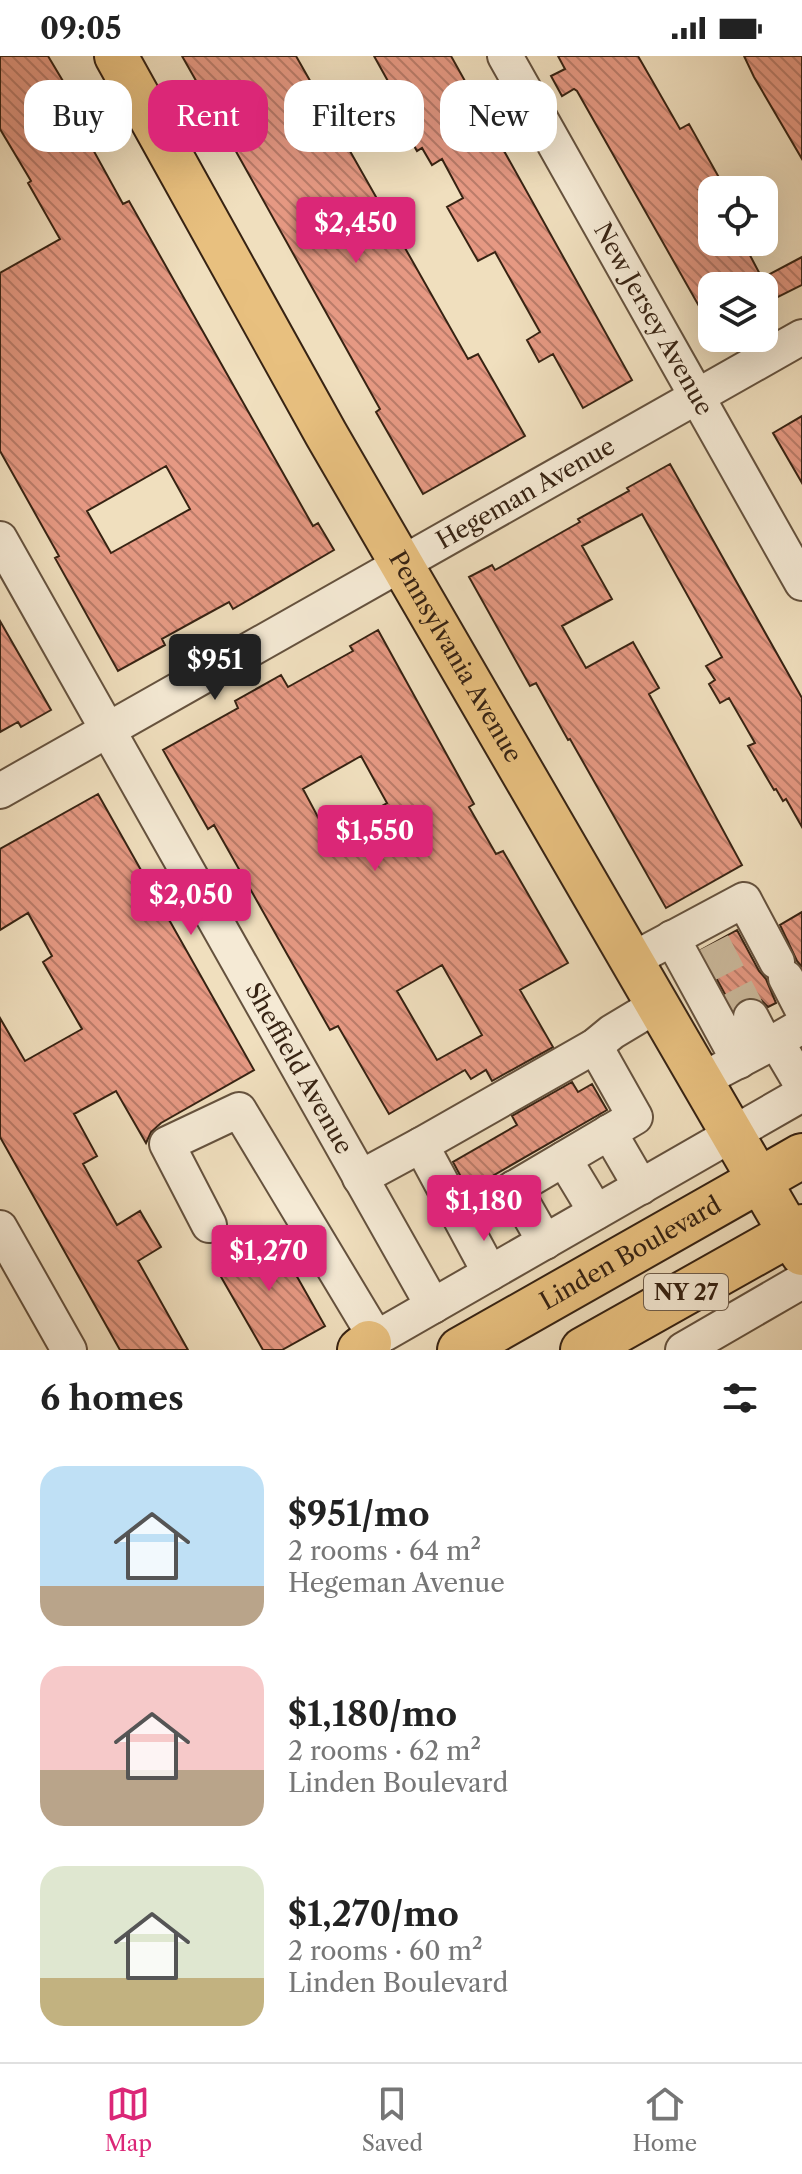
<!DOCTYPE html>
<meta charset="utf-8">
<style>
body{margin:0;font-family:"Libre Caslon Text",serif;background:#f2f2f2;color:#222;height:100vh;display:flex;flex-direction:column;font-size:30px;white-space:nowrap}
*{box-sizing:border-box;margin:0}
p{font-size:26px;color:#767676}
.icon{flex:none;width:44px;height:44px;fill:none;stroke:currentColor;stroke-width:2;stroke-linecap:round;stroke-linejoin:round}
.map{position:relative;height:1294px;overflow:hidden}
.drawer{display:flex;flex-direction:column;background:#fff;flex:1}
.drawer>*{flex:none}
.guide{position:absolute;left:24px;top:24px;width:754px;height:72px;display:flex;gap:16px}
.buttons{position:absolute;left:698px;top:120px;display:grid;gap:16px}
.buttons a{display:grid;place-items:center;width:80px;height:80px;border-radius:16px;background:#fff;box-shadow:0 8px 32px #0002;font-size:40px}
.price{position:absolute;translate:-50% -68px;padding:0 18px;border-radius:8px;background:#db2777;color:#fff;font-size:26px;line-height:52px;filter:drop-shadow(0 2px 4px #0008)}
.price::after{content:'';position:absolute;left:50%;top:48px;width:24px;height:18px;margin-left:-12px;background:inherit;clip-path:polygon(0 0,100% 0,50% 100%)}
.price.current{background:#222;color:#fff}
ul{padding:0;list-style:none}
li{display:flex;align-items:center;gap:24px;height:200px;padding:0 40px}
li span{display:grid;place-items:center;flex:none;width:224px;height:160px;border-radius:24px;color:#555}
li>.icon{margin-inline-start:auto}
span .icon{width:96px;height:96px;fill:#fffc;stroke-width:1}
li b{font-size:34px}
h2{display:flex;justify-content:space-between;align-items:center;height:96px;padding:0 40px;font-size:34px}
.pill{padding:0 28px;border-radius:24px;background:#fff;box-shadow:0 8px 32px #0002;font-size:28px;line-height:72px}
.pill.current{background:#db2777;color:#fff}
.status{display:flex;justify-content:space-between;align-items:center;height:56px;padding:0 40px;background:#fff;direction:ltr}
.status svg{height:22px;fill:currentColor}
.dock{display:flex;justify-content:space-around;align-items:center;height:112px;border-top:2px solid #e0e0e0;background:#fff;font-size:22px;color:#767676}
.dock a{display:grid;justify-items:center;gap:4px}
.dock .current{color:#db2777}
.map>svg:first-child{display:block}
.building{fill:url(#building-back-hatch);stroke:#372313;stroke-width:2;fill-rule:evenodd}
.lines{fill:none;stroke-linecap:round;stroke-linejoin:round}
.minor-tunnel{stroke:#cbb99c;stroke-width:34;stroke-dasharray:34 17;stroke-linecap:butt}
.minor-casing{stroke:#65523e;stroke-width:38}
.major-casing{stroke:#372313;stroke-width:46}
.highway-casing{stroke:#372313;stroke-width:48}
.minor{stroke:#f5ead5;stroke-width:34}
.major{stroke:#e8c07f;stroke-width:42}
.highway{stroke:#e8c07f;stroke-width:44}
.labels{text-anchor:middle;stroke-width:6;stroke-linejoin:round;paint-order:stroke}
.shield{fill:#f5ead5;stroke:#705f4d;stroke-width:2}
.shield-label{font-size:22px;font-weight:bold;fill:#372313}
.street-label{font-size:24px;fill:#372313;stroke:#f5ead5}
</style>
<div class="status"><b>09:05</b><svg viewBox="0 0 49 12"><path d="M0 12V9h3v3zM5 12V6h3v6zM10 12V3h3v9zM15 12V0h3v12zM26 1h20v11H26zM47 4h2v5h-2z"/></svg></div>
<div class="map">
<svg width="802" height="1294" viewBox="0 0 802 1294">
<defs>
<pattern id="building-back-hatch" width="6" height="6" patternUnits="userSpaceOnUse" patternTransform="scale(2)"><rect width="6" height="6" fill="#e69983"/><path d="M-1 5l2 2M0 0l6 6M5-1l2 2" fill="none" stroke="#bb7c6a"/></pattern>
</defs>
<rect width="100%" height="100%" fill="#f0dfbe"/>
<filter id="stains"><feTurbulence type="fractalNoise" baseFrequency=".0025" numOctaves="4"/><feColorMatrix values="0 0 0 0 .2 0 0 0 0 .09 0 0 0 0 .02 0 0 0 .5 -.17"/></filter>
<radialGradient id="worn" r=".72"><stop offset=".6" stop-color="#630" stop-opacity="0"/><stop offset="1" stop-color="#630" stop-opacity=".3"/></radialGradient>
<path class="building" d="M0,0H48L82,57L75,61L123,148L129,145L313,470L318,467L334,494L233,553L229,546L198,563L162,583L165,589L118,615L55,502L59,500L0,395V217L60,183L28,127L31,125L0,73ZM166,410L190,453L111,497L87,455Z
M182,0H296L468,303L478,298L525,380L423,438L376,356L380,353L229,83L219,89L193,44L203,37Z
M374,0H451L632,324L583,352L553,298L539,306L527,284L540,276L495,196L478,205L447,151L463,142L442,103L432,109L422,92L417,95L396,59L404,54Z
M558,0H638L680,73L689,68L726,134H699L712,157V186H743L764,226V221L802,201V229L764,248V230H712V273L577,35L574,33L562,40L551,20L565,13Z
M744,0H802V103L754,21Z
M802,360V427L773,377Z
M670,408L802,642V771L786,743L783,745L776,733L774,734L748,690L755,687L729,642L720,647L709,628L715,624L706,610L722,601L642,458L582,490L612,543L562,570L586,612L633,586L659,632L649,638L742,809L666,852L570,683L568,684L536,627L530,630L469,521L492,509L495,514L580,466L578,463L629,435L627,432Z
M0,565L51,654L21,671L18,666L0,676Z
M378,574L474,748L469,751L496,798L503,795L568,907L520,934L553,991L492,1025L486,1014L471,1023L465,1014L389,1058L338,970L330,974L214,769L208,773L163,694L238,652L235,645L281,619L288,631L353,595L350,590ZM361,700L387,747L328,780L303,733ZM442,909L482,979L437,1004L397,935Z
M98,738L254,1014L161,1067L151,1076L146,1087L116,1035L74,1058L97,1100L83,1108L117,1169L140,1155L161,1191L138,1205L188,1294H120L0,1081V962L25,1005L82,973L43,906L52,900L28,857L0,874V793Z
M802,856V911L797,905L780,869Z
M737,874L759,915L766,923L776,947L768,951L761,944L751,941L741,944L733,953L701,894Z
M572,1026L578,1036L592,1028L607,1054L468,1134L453,1106L517,1069L512,1060Z
M270,1173L325,1270L282,1294H263L213,1207Z"/>
<g class="lines">
<path class="minor-tunnel" d="M713,887L751,961"/>
<g class="minor-casing">
<g id="minor">
<path id="s1" d="M505,0L802,527"/>
<path id="s2" d="M0,483L433,1250"/>
<path id="s3" d="M0,735L802,281"/>
<path d="M672,882L739,1005"/>
<path d="M632,904L744,844L777,906"/>
<path d="M786,922L802,953"/>
<path d="M751,961L766,990"/>
<path d="M802,970L776,985L802,1029"/>
<path d="M719,1015L776,985"/>
<path d="M609,1076L641,1131"/>
<path d="M564,1103L596,1156"/>
<path d="M360,1122L421,1089"/>
<path d="M514,1132L545,1186"/>
<path d="M462,1163L635,1061L595,990"/>
<path d="M209,1169L167,1088L239,1054L376,1282"/>
<path d="M0,1172L69,1294"/>
<path d="M490,1217L421,1089L595,990L612,976L657,949"/>
<path d="M356,1294L802,1038"/>
<path d="M683,1294L802,1225"/>
</g>
</g>
<g class="major-casing">
<g id="major">
<path id="s4" d="M116,0L326,378L802,1198"/>
</g>
</g>
<g class="highway-casing">
<g id="highway">
<path d="M360,1294L369,1287"/>
<path id="s5" d="M460,1294L802,1100"/>
<path d="M583,1294L802,1171"/>
</g>
</g>
<use href="#minor" class="minor"/>
<use href="#major" class="major"/>
<use href="#highway" class="highway"/>
</g>
<g class="labels">
<rect class="shield" x="644" y="1218" width="84" height="36" rx="6"/>
<g class="shield-label">
<text x="686" y="1244">NY 27</text>
</g>
<g class="street-label">
<text dy="8" stroke="none"><textPath href="#s1" startOffset="302">New Jersey Avenue</textPath></text>
<text dy="8" stroke="none"><textPath href="#s3" startOffset="604">Hegeman Avenue</textPath></text>
<text dy="8" stroke="none"><textPath href="#s4" startOffset="690">Pennsylvania Avenue</textPath></text>
<text dy="8" stroke="none"><textPath href="#s2" startOffset="608">Sheffield Avenue</textPath></text>
<text dy="8" stroke="none"><textPath href="#s5" startOffset="196">Linden Boulevard</textPath></text>
</g>
</g>
<rect width="100%" height="100%" filter="url(#stains)"/>
<rect width="100%" height="100%" fill="url(#worn)"/>
</svg>
<div class="buttons">
<a><svg class="icon" aria-label="locate" viewBox="0 0 24 24"><circle cx="12" cy="12" r="6"/><path d="M12 2v4M12 18v4M2 12h4M18 12h4"/></svg></a>
<a><svg class="icon" aria-label="layers" viewBox="0 0 24 24"><path d="M12 4l9 5-9 5-9-5zM3 14l9 5 9-5"/></svg></a>
</div>
<b class="price" style="left:356px;top:209px">$2,450</b>
<b class="price current" style="left:215px;top:646px">$951</b>
<b class="price" style="left:375px;top:817px">$1,550</b>
<b class="price" style="left:191px;top:881px">$2,050</b>
<b class="price" style="left:484px;top:1187px">$1,180</b>
<b class="price" style="left:269px;top:1237px">$1,270</b>
<div class="guide">
<a class="pill">Buy</a>
<a class="pill current">Rent</a>
<a class="pill">Filters</a>
<a class="pill">New</a>
</div>
</div>
<section class="drawer">
<h2>6 homes<svg class="icon" aria-label="filters" viewBox="0 0 24 24"><path d="M4 7h16M4 17h16"/><circle cx="9" cy="7" r="2"/><circle cx="15" cy="17" r="2"/></svg></h2>
<ul>
<li><span style="background:linear-gradient(#bfe0f5 75%,#b9a48a 0)"><svg class="icon" aria-label="home" viewBox="0 0 24 24"><path d="M3 11l9-7 9 7M6 9v11h12V9"/></svg></span><div><b>$951/mo</b><p>2 rooms · 64 m²</p><p>Hegeman Avenue</p></div></li>
<li><span style="background:linear-gradient(#f6c9c9 65%,#b9a48a 0)"><svg class="icon" aria-label="home" viewBox="0 0 24 24"><path d="M3 11l9-7 9 7M6 9v11h12V9"/></svg></span><div><b>$1,180/mo</b><p>2 rooms · 62 m²</p><p>Linden Boulevard</p></div></li>
<li><span style="background:linear-gradient(#dfe7d0 70%,#c2b280 0)"><svg class="icon" aria-label="home" viewBox="0 0 24 24"><path d="M3 11l9-7 9 7M6 9v11h12V9"/></svg></span><div><b>$1,270/mo</b><p>2 rooms · 60 m²</p><p>Linden Boulevard</p></div></li>
</ul>
</section>
<nav class="dock">
<a class="current"><svg class="icon" aria-label="map" viewBox="0 0 24 24"><path d="M3 6l6-2 6 2 6-2v14l-6 2-6-2-6 2zM9 4v14M15 6v14"/></svg>Map</a>
<a><svg class="icon" aria-label="saved" viewBox="0 0 24 24"><path d="M7 4h10v16l-5-4-5 4z"/></svg>Saved</a>
<a><svg class="icon" aria-label="home" viewBox="0 0 24 24"><path d="M3 11l9-7 9 7M6 9v11h12V9"/></svg>Home</a>
</nav>
